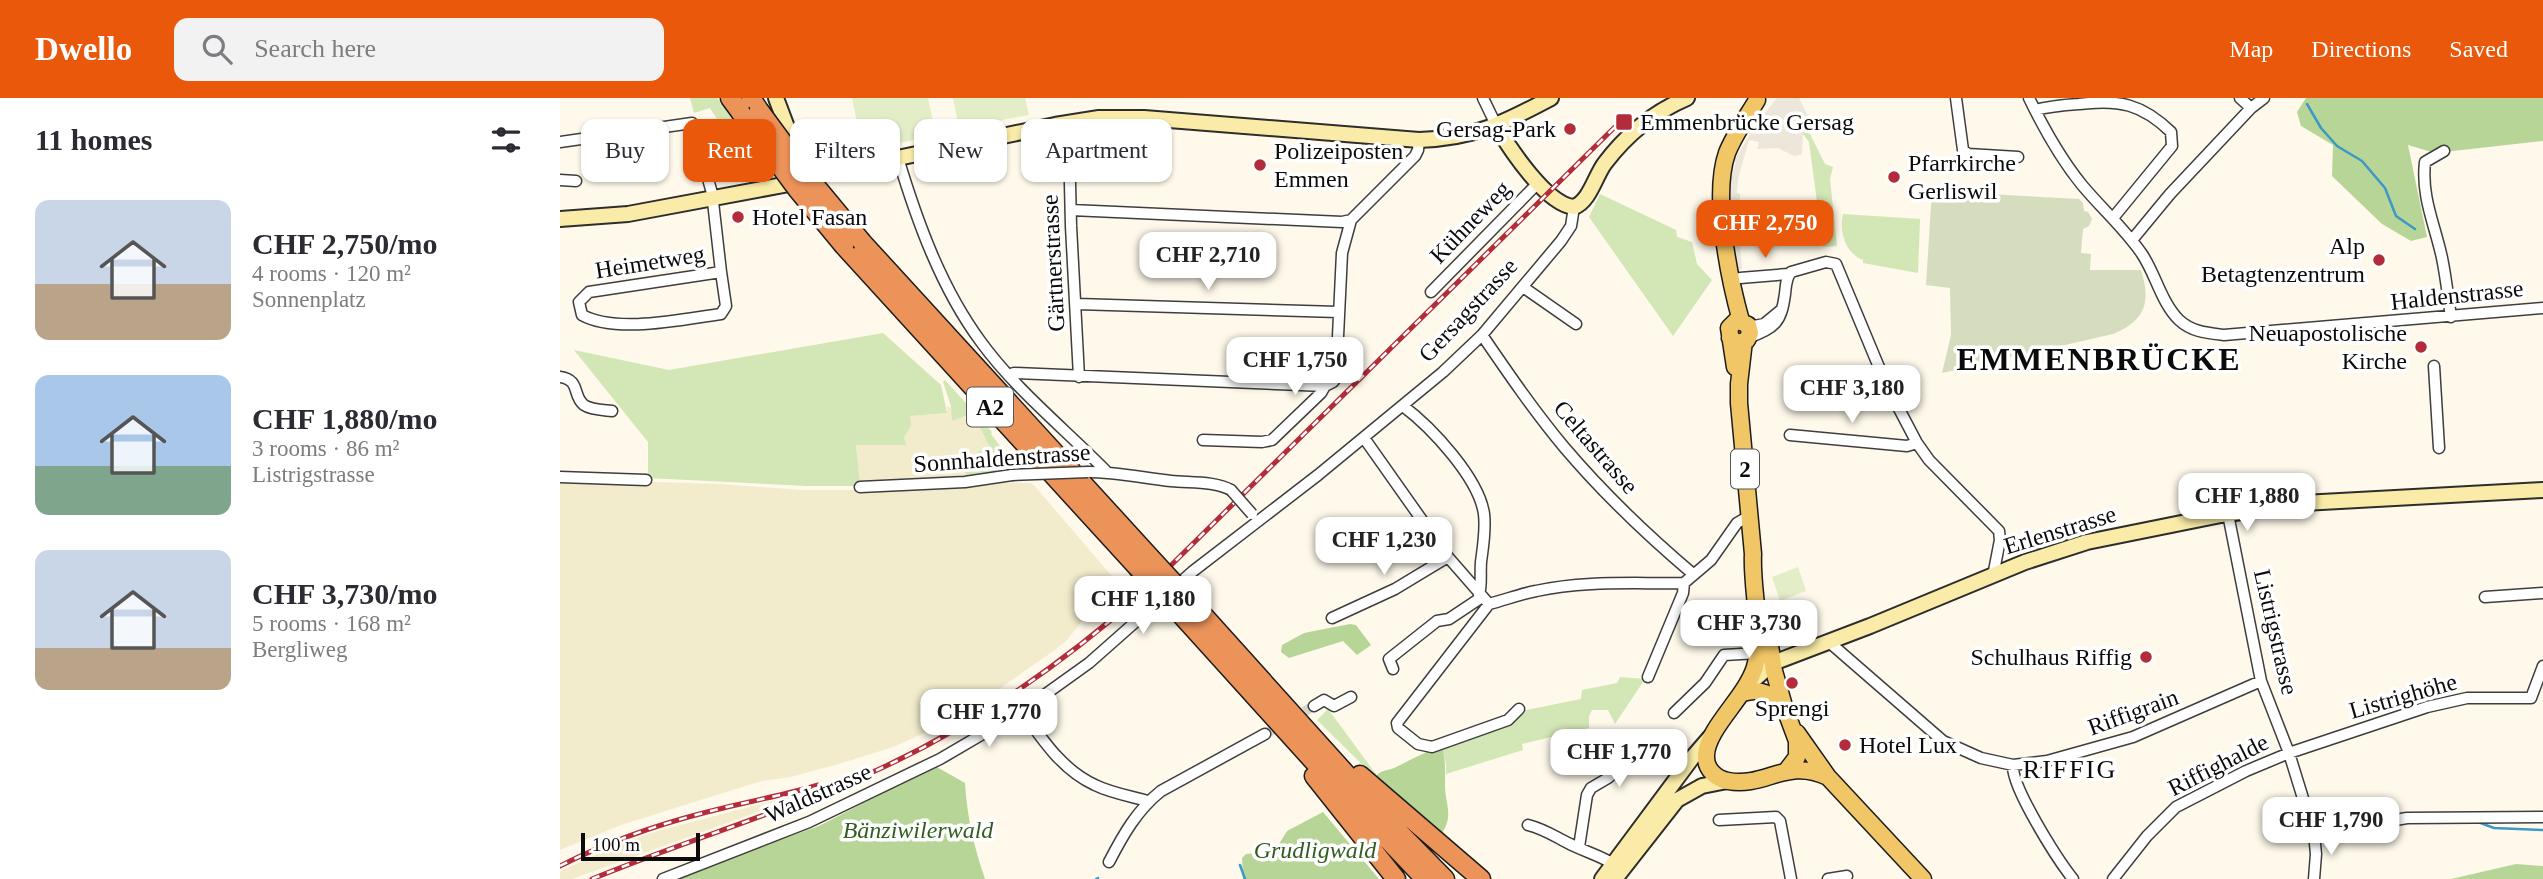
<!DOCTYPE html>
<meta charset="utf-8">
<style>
body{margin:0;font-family:"Times New Roman",serif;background:#f2f2f3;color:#2b2b33;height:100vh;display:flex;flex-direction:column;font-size:26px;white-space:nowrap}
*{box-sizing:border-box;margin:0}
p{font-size:23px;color:#7c7c81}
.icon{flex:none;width:38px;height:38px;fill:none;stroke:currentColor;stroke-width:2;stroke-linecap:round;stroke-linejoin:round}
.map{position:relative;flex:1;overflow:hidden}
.sheet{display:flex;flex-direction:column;background:#fff;width:560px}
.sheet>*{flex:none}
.banner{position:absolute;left:21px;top:21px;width:665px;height:63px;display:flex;gap:14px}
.scale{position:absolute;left:21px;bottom:18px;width:119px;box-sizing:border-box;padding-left:7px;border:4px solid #0b0b0b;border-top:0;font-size:19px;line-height:24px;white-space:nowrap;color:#0b0b0b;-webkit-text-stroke:5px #fff;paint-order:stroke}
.price{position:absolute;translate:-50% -60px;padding:0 16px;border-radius:14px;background:#fff;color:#222;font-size:23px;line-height:46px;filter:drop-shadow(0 2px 4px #0008)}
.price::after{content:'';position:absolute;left:50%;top:42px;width:21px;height:16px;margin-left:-10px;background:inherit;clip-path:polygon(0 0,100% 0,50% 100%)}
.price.active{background:#ea580c;color:#fff}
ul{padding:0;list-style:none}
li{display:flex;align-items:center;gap:21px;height:175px;padding:0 35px}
li span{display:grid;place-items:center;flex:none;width:196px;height:140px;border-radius:14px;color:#555}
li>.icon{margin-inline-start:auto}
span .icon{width:84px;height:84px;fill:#fffc;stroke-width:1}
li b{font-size:30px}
h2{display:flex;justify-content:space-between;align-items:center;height:84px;padding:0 35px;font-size:30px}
.chip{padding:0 24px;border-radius:14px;background:#fff;box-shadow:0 2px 5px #0004;font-size:24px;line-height:63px}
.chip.active{background:#ea580c;color:#fff}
header{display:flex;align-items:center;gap:42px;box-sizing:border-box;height:98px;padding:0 35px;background:#ea580c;color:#fff}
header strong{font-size:33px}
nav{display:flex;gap:38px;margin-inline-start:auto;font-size:24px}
.search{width:490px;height:63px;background:#f2f2f3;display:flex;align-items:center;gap:18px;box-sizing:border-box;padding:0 24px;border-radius:14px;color:#7c7c81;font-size:26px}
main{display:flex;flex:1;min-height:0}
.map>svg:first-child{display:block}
.farmland{fill:#f2eccc}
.green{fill:#d2e6b6}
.forest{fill:#b7d597}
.cemetery{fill:#d5ddbe}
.pitch{fill:#e3edc8}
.plaza{fill:#ece6db}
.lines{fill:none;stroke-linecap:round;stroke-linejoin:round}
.stream{stroke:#3d98c5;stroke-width:2.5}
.street-tunnel{stroke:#dad5c9;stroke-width:10;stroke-dasharray:10 5;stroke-linecap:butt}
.street-casing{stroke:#3e3e3e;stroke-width:13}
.secondary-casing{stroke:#2d2d2d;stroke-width:18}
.primary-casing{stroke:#1c1c1c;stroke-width:19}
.highway-casing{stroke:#1c1c1c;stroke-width:21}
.street{stroke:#fff;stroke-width:10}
.secondary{stroke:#faeca8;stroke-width:14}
.primary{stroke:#f1c667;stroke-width:16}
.highway{stroke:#ec935a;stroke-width:18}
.rail-casing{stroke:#b22c3b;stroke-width:5}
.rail{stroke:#fff;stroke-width:2.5;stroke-dasharray:8;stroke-linecap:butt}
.street-bridge-casing{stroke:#3e3e3e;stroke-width:13;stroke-linecap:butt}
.highway-bridge-casing{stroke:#1c1c1c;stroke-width:21;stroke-linecap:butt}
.street-bridge{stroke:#fff;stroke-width:10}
.highway-bridge{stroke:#ec935a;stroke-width:18}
.poi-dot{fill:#b22c3b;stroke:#fff;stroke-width:2.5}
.labels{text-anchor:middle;stroke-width:7;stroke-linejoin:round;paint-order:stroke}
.shield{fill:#fff;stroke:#545454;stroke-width:2}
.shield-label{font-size:23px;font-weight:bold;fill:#0b0b0b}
.poi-label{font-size:24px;fill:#0b0b0b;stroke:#fff;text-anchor:start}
.street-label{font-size:24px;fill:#0b0b0b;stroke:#fff}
.park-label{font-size:24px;font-style:italic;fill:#315e20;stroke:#fff}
.neighbourhood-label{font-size:26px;letter-spacing:2px;fill:#0b0b0b;stroke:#fff}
.district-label{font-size:32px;font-weight:bold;letter-spacing:2px;fill:#0b0b0b;stroke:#fff}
</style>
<header>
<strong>Dwello</strong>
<div class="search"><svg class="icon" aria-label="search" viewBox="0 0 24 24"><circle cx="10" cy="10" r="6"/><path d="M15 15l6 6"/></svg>Search here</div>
<nav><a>Map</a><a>Directions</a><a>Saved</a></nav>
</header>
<main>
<section class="sheet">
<h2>11 homes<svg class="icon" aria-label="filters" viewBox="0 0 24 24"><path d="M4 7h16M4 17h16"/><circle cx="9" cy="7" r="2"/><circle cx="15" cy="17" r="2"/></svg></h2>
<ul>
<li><span style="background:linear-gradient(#c9d6e8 60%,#b9a48a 0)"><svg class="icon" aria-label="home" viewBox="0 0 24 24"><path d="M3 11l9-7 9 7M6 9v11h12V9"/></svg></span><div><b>CHF 2,750/mo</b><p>4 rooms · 120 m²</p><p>Sonnenplatz</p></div></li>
<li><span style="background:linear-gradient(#a9c7e8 65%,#7fa58c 0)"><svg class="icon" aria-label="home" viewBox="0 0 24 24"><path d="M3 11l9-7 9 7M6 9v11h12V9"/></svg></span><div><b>CHF 1,880/mo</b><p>3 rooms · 86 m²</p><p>Listrigstrasse</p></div></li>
<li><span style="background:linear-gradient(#c9d6e8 70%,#b9a48a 0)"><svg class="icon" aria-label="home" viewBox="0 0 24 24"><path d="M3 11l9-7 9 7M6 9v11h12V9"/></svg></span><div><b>CHF 3,730/mo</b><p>5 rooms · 168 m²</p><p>Bergliweg</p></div></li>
</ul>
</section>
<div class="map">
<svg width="1983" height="781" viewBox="0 0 1983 781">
<rect width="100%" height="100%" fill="#fef9ea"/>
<path class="farmland" d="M387,308L409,316L417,324L431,350L397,364L408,379L428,384L472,385L563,491L521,524L507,542L492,554L406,614L371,632L333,649L282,665L231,679L202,683L163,695L61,727L0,752V381L160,386L242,392H300L296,347H345L344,339L350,318L387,315Z
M270,688L12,781H0V774L5,771L50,750L97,733Z"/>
<path class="green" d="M130,0H157L173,21H157L150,10L134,15Z
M1247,30L1265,66L1273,69L1270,81L1277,148L1263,149L1249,44L1243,36Z
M1040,96L1116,132L1117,139L1132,144L1137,166L1152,182L1113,238L1029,119Z
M1283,116L1360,121L1358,175L1303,165V162C1285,155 1279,134 1283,116Z
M323,235L381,287L387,315L350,318L351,328L344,339L346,347H296L300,388H247L88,380V344L14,252L109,272Z
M385,282L432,334L431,336L452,364L451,369C435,372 427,378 408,379L397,364L430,349L417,324L409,316L392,323L391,308L383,284Z
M1060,579L1085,581L1055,626L1048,612H1032L1029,618V630L962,646L963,652L886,676V666L882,648L961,613L1021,601L1022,592L1057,585Z
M768,611L816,676L815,679L757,622Z"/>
<path class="forest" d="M1746,0H1983V43L1875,55L1848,47L1867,139L1851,143L1822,126L1772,78L1773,47L1741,28L1737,14Z
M790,526L796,527L811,547L797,557L783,543L729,560L721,554L722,547L744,535Z
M882,648C886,662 885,673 885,687C885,707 894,716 882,735L815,679C821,672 826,673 834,670C851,662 864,654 882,648Z
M375,668L405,685C407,719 414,749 425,781H109L259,728Z
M763,714L819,781H683L682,760L686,756L698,755L719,746L727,733Z
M1956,766L1983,768V781H1891Z"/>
<path class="cemetery" d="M1372,93L1519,101L1523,105L1524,113L1528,114L1532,121L1529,128L1523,131L1521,155L1531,156L1530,172H1581C1591,204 1586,222 1553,236L1382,275L1391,237L1390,190L1366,187Z"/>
<path class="pitch" d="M292,0H368L376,37L303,53Z
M393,0H465L469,17L399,30Z
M1238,469L1246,493L1220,503L1212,479Z"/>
<path class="plaza" d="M1217,0H1239L1252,26L1243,36L1242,56L1239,57L1234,58L1218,50L1197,51L1199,44L1189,42L1178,81L1177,95L1180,96V102H1174L1173,108L1177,111L1182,171L1176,172L1169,94L1171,78L1176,64L1174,63L1196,26Z"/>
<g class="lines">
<path class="stream" d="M1747,6L1761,30L1777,48L1802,63L1825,90L1836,118L1855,131
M1918,724L1934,730L1983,732
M680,767L685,781
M536,781L538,780"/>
<path class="street-tunnel" d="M705,636L754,608"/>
<g class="street-casing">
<path id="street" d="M923,0L937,29
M1396,0L1403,52L1408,56L1458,59
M1469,0C1484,31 1500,60 1522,87C1542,111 1565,131 1582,156C1596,177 1601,204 1619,222C1632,234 1647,235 1664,237L1983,210
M1680,0L1691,10
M1475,12C1490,8 1504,7 1519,6C1559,1 1582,6 1611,34L1612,48L1553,120
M0,44L132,25L152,95L161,174L29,194L19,204L22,217C57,236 123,221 161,216L166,208L161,174
M1884,53L1865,64C1861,99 1875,127 1882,160C1886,179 1888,199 1891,219
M338,60C357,123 381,190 421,244C456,292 505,331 547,374
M0,82L16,83
M511,112L782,124L791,122
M1572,142L1610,96L1691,10L1704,0
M1180,180L1228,176
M963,189L1016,226
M871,194L979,84
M517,206L778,214
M1189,229L1204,226L1221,212
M922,237C948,275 974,313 1004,349C1043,395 1087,437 1133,476
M1188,240C1216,229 1221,225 1225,196C1226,187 1226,180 1231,174L1266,164L1276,166L1326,286L1357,345L1369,362L1439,433L1440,442L1433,478
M1874,268L1879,350
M449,277L454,275L765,288
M0,279C21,282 12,298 24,307C31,312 44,312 52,313
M519,279L511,128L509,44L510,40L530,29L534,21
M843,308C871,329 919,380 924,416C926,432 923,448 921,464C920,476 922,486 919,497
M1230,337L1347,348L1357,345
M804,340L888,459L929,506C945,502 960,496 976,493C1025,482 1075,486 1124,485L1151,462L1177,425L1189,418
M643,342L702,344L712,342L761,295L765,288L773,284L776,280L782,155L791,122L855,58L858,52L859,42
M528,374C557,374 583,380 611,383C630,385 655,383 671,392
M0,379L86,382
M300,389L405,384L452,377
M1668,416L1701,583L1729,655L1754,736L1756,756L1754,781
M1925,499L1983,495
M929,506L837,625L838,630L858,646L872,649L948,622L959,611
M772,520L835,491L888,459
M1269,544L1383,643L1421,660L1453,667L1487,663L1573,639L1701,583
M833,571L829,561L877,523L889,521L922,499
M1088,579L1123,495L1124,485
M754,608L764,602L774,608L791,599
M462,613C482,641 502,672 535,687C551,695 570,698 588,703
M1114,615L1145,585L1164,557L1198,555
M1453,667C1451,689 1498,762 1513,781
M1159,722L1216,719L1220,723L1231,781
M968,727C984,731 994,738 1008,745C1025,754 1043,758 1058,769
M1754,736L1847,720L1983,719
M1019,749L1027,697L1031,690L1048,680L1076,655
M549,764C563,737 577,712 601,693L705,636
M103,781L249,724L380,661L462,613L529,565L632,474L758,377L883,274L922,237L1001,143L1011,128L1014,109
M1268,781L1287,778
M1553,781L1587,738L1616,709L1686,673L1729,655L1867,609L1907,600H1971L1983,568"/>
</g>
<g class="secondary-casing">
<path id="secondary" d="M216,0L239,61
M937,29C950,51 987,107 1014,109C1030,103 1035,78 1045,65C1067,36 1094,14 1127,0
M252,78L495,27L539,20H584L859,42C915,40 942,26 991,0
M0,121L68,116L234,85
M1187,588L1213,565L1310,528L1465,464L1527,444L1661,417L1743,405L1983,392
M1042,781L1132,660L1151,638
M1055,781L1117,702L1142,688L1167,683"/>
</g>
<g class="primary-casing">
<path id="primary" d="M1181,223C1169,180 1152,97 1167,55C1174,37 1187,19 1197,2
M1170,240L1178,245L1187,242L1190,235L1188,227L1177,222L1169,230L1175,269
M1184,243L1179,286V305L1193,456C1191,490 1204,538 1195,569C1186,599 1147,630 1146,657C1145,671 1156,681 1168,683C1206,690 1226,659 1268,679
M1206,522L1214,573L1224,608L1237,643V659L1227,672
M1183,595C1201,589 1211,597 1224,608
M1237,635L1268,679L1363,781"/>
</g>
<g class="highway-casing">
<path id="highway" d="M170,0L181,15
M191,0L199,12
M302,144L590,459
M284,148L577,469
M626,498L833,728L885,781
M614,509L756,666L865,781
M800,677L921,781
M754,678L836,781"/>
</g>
<use href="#street" class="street"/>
<use href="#secondary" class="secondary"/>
<use href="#primary" class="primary"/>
<use href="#highway" class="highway"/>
<g class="rail-casing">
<path id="rail" d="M0,768C47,744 96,727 147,714C184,704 222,698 258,687
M32,781C122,744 216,716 306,677C409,632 501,567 585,493L1067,17"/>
</g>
<use href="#rail" class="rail"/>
<g class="street-bridge-casing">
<path id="street-bridge" d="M452,377L528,374
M671,392L692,416"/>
</g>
<g class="highway-bridge-casing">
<path id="highway-bridge" d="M199,12L249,80L302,144
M181,15L237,91L284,148
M590,459L626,498
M577,469L614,509"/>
</g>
<use href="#street-bridge" class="street-bridge"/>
<use href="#highway-bridge" class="highway-bridge"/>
</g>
<g class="poi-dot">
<rect x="1055" y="15" width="18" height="18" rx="3.5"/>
<circle cx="1010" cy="31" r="7"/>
<circle cx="700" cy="67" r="7"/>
<circle cx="1334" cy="79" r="7"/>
<circle cx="178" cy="119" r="7"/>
<circle cx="1819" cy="162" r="7"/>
<circle cx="1861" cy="249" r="7"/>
<circle cx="1586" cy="559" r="7"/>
<circle cx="1232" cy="585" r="7"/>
<circle cx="1285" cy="647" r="7"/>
</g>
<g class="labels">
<g class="shield">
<rect x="407" y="289.5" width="46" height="39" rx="5"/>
<rect x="1171" y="351.5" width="28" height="39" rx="5"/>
</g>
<g class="shield-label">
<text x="430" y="317">A2</text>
<text x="1185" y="379">2</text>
</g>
<g class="poi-label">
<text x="1080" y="32">Emmenbrücke Gersag</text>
<text x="996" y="39" text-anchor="end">Gersag-Park</text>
<text x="714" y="61">Polizeiposten<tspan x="714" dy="28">Emmen</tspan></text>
<text x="1348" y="73">Pfarrkirche<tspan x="1348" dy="28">Gerliswil</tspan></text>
<text x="192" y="127">Hotel Fasan</text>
<text x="1805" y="156" text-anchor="end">Alp<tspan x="1805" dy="28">Betagtenzentrum</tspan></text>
<text x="1847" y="243" text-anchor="end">Neuapostolische<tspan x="1847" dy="28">Kirche</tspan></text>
<text x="1572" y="567" text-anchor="end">Schulhaus Riffig</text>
<text x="1232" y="618" text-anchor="middle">Sprengi</text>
<text x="1299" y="655">Hotel Lux</text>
</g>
<g class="street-label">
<text transform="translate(910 124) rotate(-46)" y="8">Kühneweg</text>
<text transform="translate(90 164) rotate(-9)" y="8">Heimetweg</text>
<text transform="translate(493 165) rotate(-93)" y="8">Gärtnerstrasse</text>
<text transform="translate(1897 197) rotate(-6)" y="8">Haldenstrasse</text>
<text transform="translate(908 212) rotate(-47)" y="8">Gersagstrasse</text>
<text transform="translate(1036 349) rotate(49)" y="8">Celtastrasse</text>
<text transform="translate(442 360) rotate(-4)" y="8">Sonnhaldenstrasse</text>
<text transform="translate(1500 432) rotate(-17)" y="8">Erlenstrasse</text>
<text transform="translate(1716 534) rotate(77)" y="8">Listrigstrasse</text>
<text transform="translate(1843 598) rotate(-16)" y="8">Listrighöhe</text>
<text transform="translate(1573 614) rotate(-20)" y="8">Riffigrain</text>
<text transform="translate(1658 667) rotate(-27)" y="8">Riffighalde</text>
<text transform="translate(258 695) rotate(-24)" y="8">Waldstrasse</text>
</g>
<g class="park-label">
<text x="358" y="740">Bänziwilerwald</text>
<text x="755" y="760">Grudligwald</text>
</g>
<g class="neighbourhood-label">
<text x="1510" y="680">RIFFIG</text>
</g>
<g class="district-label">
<text x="1539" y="272">EMMENBRÜCKE</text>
</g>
</g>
</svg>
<div class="scale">100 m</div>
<b class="price active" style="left:1205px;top:162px">CHF 2,750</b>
<b class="price" style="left:648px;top:194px">CHF 2,710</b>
<b class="price" style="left:735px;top:299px">CHF 1,750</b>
<b class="price" style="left:1292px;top:327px">CHF 3,180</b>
<b class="price" style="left:1687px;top:435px">CHF 1,880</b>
<b class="price" style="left:824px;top:479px">CHF 1,230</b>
<b class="price" style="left:583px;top:538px">CHF 1,180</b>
<b class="price" style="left:1189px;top:562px">CHF 3,730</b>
<b class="price" style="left:429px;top:651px">CHF 1,770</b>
<b class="price" style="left:1059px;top:691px">CHF 1,770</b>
<b class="price" style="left:1771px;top:759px">CHF 1,790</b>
<div class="banner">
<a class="chip">Buy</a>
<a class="chip active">Rent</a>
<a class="chip">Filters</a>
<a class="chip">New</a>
<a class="chip">Apartment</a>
</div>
</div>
</main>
